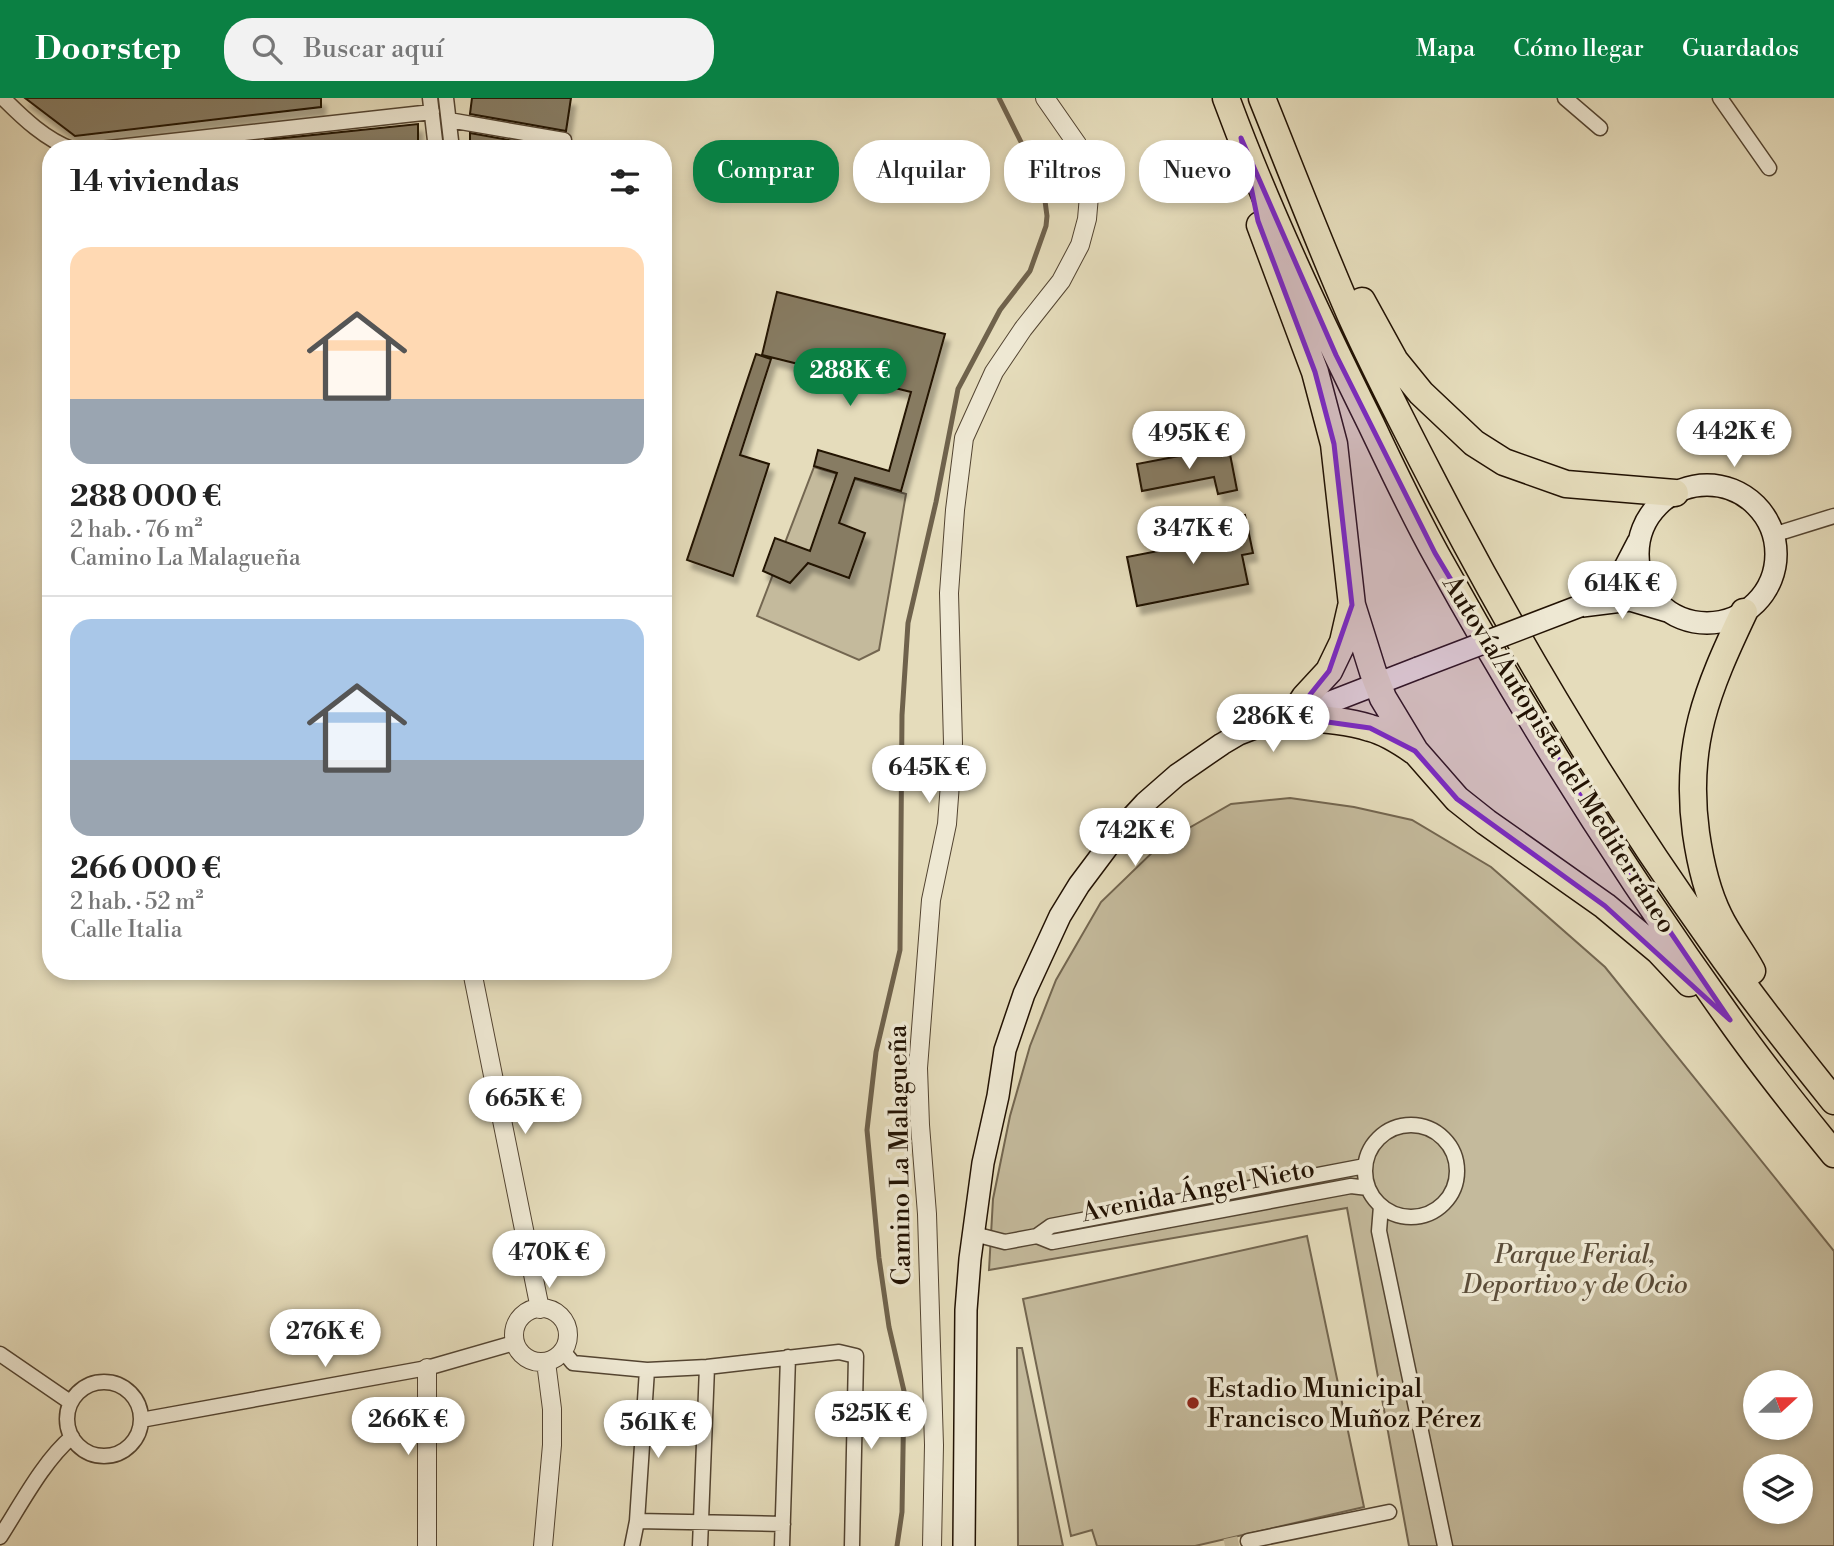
<!DOCTYPE html>
<html lang="es">
<meta charset="utf-8">
<style>
body{margin:0;font-family:"Libre Bodoni",serif;background:#f2f2f2;color:#222;height:100vh;display:flex;flex-direction:column;font-size:26px;white-space:nowrap}
*{box-sizing:border-box;margin:0}
p{font-size:23px;color:#767676}
.icon{flex:none;width:38px;height:38px;fill:none;stroke:currentColor;stroke-width:2;stroke-linecap:round;stroke-linejoin:round}
.map{position:relative;flex:1;overflow:hidden}
.details{position:absolute;left:42px;top:42px;width:630px;height:840px;display:flex;flex-direction:column;background:#fff;border-radius:28px;box-shadow:0 4px 10px #0003}
.details>*{flex:none}
.banner{position:absolute;left:693px;top:42px;width:665px;height:63px;display:flex;gap:14px}
.needle{width:46px;rotate:69deg}
.buttons{position:absolute;left:1743px;top:1272px;display:grid;gap:14px}
.buttons a{display:grid;place-items:center;width:70px;height:70px;border-radius:50%;background:#fff;box-shadow:0 4px 10px #0003;font-size:35px}
.price{position:absolute;translate:-50% -60px;padding:0 16px;border-radius:24px;background:#fff;color:#222;font-size:23px;line-height:46px;filter:drop-shadow(0 2px 4px #0008)}
.price::after{content:'';position:absolute;left:50%;top:42px;width:21px;height:16px;margin-left:-10px;background:inherit;clip-path:polygon(0 0,100% 0,50% 100%)}
.price.selected{background:#0b8043;color:#fff}
ul{padding:0;list-style:none}
li{display:grid;align-content:center;gap:14px;height:371px;padding:0 28px}
li+li{border-top:2px solid #e0e0e0}
li span{display:grid;place-items:center;height:217px;border-radius:21px;color:#555}
li>.icon{margin-inline-start:auto}
span .icon{width:126px;height:126px;fill:#fffc;stroke-width:1}
li b{font-size:30px}
h2{display:flex;justify-content:space-between;align-items:center;height:84px;padding:0 28px;font-size:30px}
.chip{padding:0 24px;border-radius:28px;background:#fff;box-shadow:0 4px 10px #0003;font-size:24px;line-height:63px}
.chip.selected{background:#0b8043;color:#fff}
header{display:flex;align-items:center;gap:42px;box-sizing:border-box;height:98px;padding:0 35px;background:#0b8043;color:#fff}
header strong{font-size:33px}
nav{display:flex;gap:38px;margin-inline-start:auto;font-size:24px}
.search{width:490px;height:63px;background:#f2f2f2;display:flex;align-items:center;gap:18px;box-sizing:border-box;padding:0 24px;border-radius:28px;color:#767676;font-size:26px}
.map>svg:first-child{display:block}
.green{fill:#c4ba9c;stroke:#736650;stroke-width:2;fill-rule:evenodd}
.lines{fill:none;stroke-linecap:round;stroke-linejoin:round}
.stream{stroke:#6f624c;stroke-width:5}
.building{fill:#877b63;stroke:#221203;stroke-width:2;filter:url(#shadow)}
.minor-tunnel{stroke:#c8be9f;stroke-width:14;stroke-dasharray:14 7;stroke-linecap:butt}
.minor-casing{stroke:#534431;stroke-width:17}
.tertiary-casing{stroke:#534431;stroke-width:20}
.secondary-casing{stroke:#221203;stroke-width:24}
.motorway-casing{stroke:#221203;stroke-width:29}
.minor{stroke:#eee8d3;stroke-width:14}
.tertiary{stroke:#eee8d3;stroke-width:18}
.secondary{stroke:#eee8d3;stroke-width:21}
.motorway{stroke:#e5dcbb;stroke-width:26}
.secondary-bridge-casing{stroke:#221203;stroke-width:24;stroke-linecap:butt}
.secondary-bridge{stroke:#eee8d3;stroke-width:21}
.marked{fill:#7b2cbf;fill-opacity:0.2;stroke:#7b2cbf;stroke-width:5;stroke-linejoin:round}
.poi-dot{fill:#8f2418;stroke:#eee8d3;stroke-width:2.5}
.labels{text-anchor:middle;stroke-width:7;stroke-linejoin:round;paint-order:stroke}
.street-label{font-size:26px;fill:#221203;stroke:#eee8d3}
.park-label{font-size:26px;font-style:italic;fill:#5b4d39;stroke:#eee8d3}
.poi-label{font-size:26px;fill:#221203;stroke:#eee8d3;text-anchor:start}
</style>
<header>
<strong>Doorstep</strong>
<div class="search"><svg class="icon" aria-label="search" viewBox="0 0 24 24"><circle cx="10" cy="10" r="6"/><path d="M15 15l6 6"/></svg>Buscar aquí</div>
<nav><a>Mapa</a><a>Cómo llegar</a><a>Guardados</a></nav>
</header>
<div class="map">
<svg width="1834" height="1448" viewBox="0 0 1834 1448">
<defs>
<filter id="shadow"><feDropShadow dx="4.5" dy="8" stdDeviation="2" flood-color="#0004"/></filter>
</defs>
<rect width="100%" height="100%" fill="#e5dcbb"/>
<filter id="stains"><feTurbulence type="fractalNoise" baseFrequency=".00286" numOctaves="4"/><feColorMatrix values="0 0 0 0 .2 0 0 0 0 .09 0 0 0 0 .02 0 0 0 .5 -.17"/></filter>
<radialGradient id="worn" r=".72"><stop offset=".6" stop-color="#630" stop-opacity="0"/><stop offset="1" stop-color="#630" stop-opacity=".3"/></radialGradient>
<path class="green" d="M814,369L906,396L879,552L859,562L757,518Z
M1290,700L1354,709L1412,722L1491,769L1605,869L1834,1153V1448H1409L1347,1110L989,1172L993,1101L1010,1018L1030,948L1056,882L1101,804L1161,746L1231,706ZM1755,1284H1801V1330H1755ZM1755,1368H1801V1414H1755Z
M1307,1138L1364,1409L1195,1448H1097L1092,1432L1071,1438L1023,1201Z
M1017,1250H1022L1063,1448H1018Z"/>
<g class="lines">
<path class="stream" d="M897,1448L902,1414L904,1293L889,1229L879,1160L867,1032L876,954L900,852L902,617L908,525L936,404L958,291L1000,212L1030,173L1046,128L1047,118L1045,103L1033,68L999,0"/>
</g>
<path class="building" d="M25,0H321V9L75,38Z
M472,0H571L566,33L470,16Z
M418,26V51H266L265,42Z
M470,35L558,51H470Z
M777,194L945,236L901,393L855,380L839,425L865,435L849,480L808,465L790,485L763,473L775,440L810,453L837,375L814,368L818,352L889,373L911,294L762,257Z
M756,256L771,261L740,357L769,366L733,478L687,462Z
M1221,350L1222,358L1230,356L1237,392L1218,396L1214,379L1142,393L1137,366Z
M1245,417L1253,455L1242,457L1248,486L1137,508L1127,459L1220,441L1216,422Z"/>
<g class="lines">
<path class="minor-tunnel" d="M1225,1448L1248,1443"/>
<g class="minor-casing">
<path id="minor" d="M3,0C23,20 46,42 72,51
M430,0L436,51
M446,0L452,51
M1565,0L1600,30
M1720,0L1769,70
M449,22L564,42
M100,51L432,14
M1773,437L1834,418
M1365 1073a46 46 0 1 1 92 0a46 46 0 1 1-92 0Z
M1381,1108L1379,1133L1445,1448
M974,1136L1005,1144L1037,1138L1051,1128L1365,1068
M1037,1138L1052,1144L1351,1088L1368,1090
M563,1253L573,1265L647,1272L707,1269L839,1254L856,1258L852,1448
M0,1256L70,1304
M67 1321a37 37 0 1 1 74 0a37 37 0 1 1-74 0Z
M141,1322L427,1270L514,1245
M637,1423L783,1426
M0,1439C20,1408 44,1362 72,1339
M1248,1443L1389,1414
M632,1448L637,1423L647,1272
M700,1448L707,1269
M782,1448L788,1259"/>
</g>
<g class="tertiary-casing">
<path id="tertiary" d="M472,873L540,1211
M514 1237a27 27 0 1 1 54 0a27 27 0 1 1-54 0Z
M427,1270V1448
M543,1448L552,1347V1311L546,1264
M932,1448L934,1347L927,1116L920,1027L918,970L931,802L947,726L953,645L949,495L955,412L964,340L994,274L1023,231L1061,183L1080,147L1087,121L1089,98L1088,73L1077,46L1045,0"/>
</g>
<g class="secondary-casing">
<path id="secondary" d="M1638 456a69 69 0 1 1 138 0a69 69 0 1 1-138 0Z
M1580,508L1618,479L1625,469L1638,444
M1582,508L1630,502L1667,513
M964,1448L966,1212L970,1161L983,1065L998,998L1005,952L1024,896L1060,818L1079,787L1121,731L1145,705L1177,677L1222,646L1239,636L1273,623L1292,619L1418,570"/>
</g>
<g class="motorway-casing">
<path id="motorway" d="M1226,0C1267,111 1318,219 1371,326C1392,370 1413,415 1437,458C1525,617 1623,772 1729,920C1762,967 1798,1012 1834,1056
M1262,0C1291,72 1319,145 1350,216C1377,276 1408,335 1438,393C1520,550 1611,702 1714,846C1752,900 1793,952 1834,1003
M1260,127L1315,274L1334,346L1352,507L1373,574L1383,600L1415,653L1457,701L1486,724L1605,808L1659,853L1689,885
M1362,203L1395,263L1421,295L1474,345L1504,364L1566,386L1675,395
M1351,509L1343,544L1329,573L1305,599L1292,619C1318,621 1345,622 1370,630C1386,634 1401,644 1414,653
M1744,514C1707,592 1684,647 1696,735C1700,763 1706,792 1719,818C1728,837 1742,854 1752,873"/>
</g>
<use href="#minor" class="minor"/>
<use href="#tertiary" class="tertiary"/>
<use href="#secondary" class="secondary"/>
<use href="#motorway" class="motorway"/>
<g class="secondary-bridge-casing">
<path id="secondary-bridge" d="M1418,570L1580,508"/>
</g>
<use href="#secondary-bridge" class="secondary-bridge"/>
</g>
<path class="marked" d="M1241,40L1336,257L1435,455L1599,729L1730,922L1605,808L1457,701L1415,653L1370,630L1292,619L1329,573L1352,507L1334,346L1315,274L1258,123Z"/>
<circle class="poi-dot" cx="1193" cy="1305" r="7"/>
<g class="labels">
<g class="street-label">
<text transform="translate(1560 656) rotate(58)" y="9">Autovía/Autopista del Mediterráneo</text>
<text transform="translate(899 1057) rotate(-91)" y="9">Camino La Malagueña</text>
<text transform="translate(1198 1092) rotate(-11)" y="9">Avenida Ángel Nieto</text>
</g>
<g class="park-label">
<text x="1575" y="1165">Parque Ferial,<tspan x="1575" dy="30">Deportivo y de Ocio</tspan></text>
</g>
<g class="poi-label">
<text x="1207" y="1299">Estadio Municipal<tspan x="1207" dy="30">Francisco Muñoz Pérez</tspan></text>
</g>
</g>
<rect width="100%" height="100%" filter="url(#stains)"/>
<rect width="100%" height="100%" fill="url(#worn)"/>
</svg>
<div class="buttons">
<a><svg class="needle" viewBox="-14 -14 28 28"><path d="M0-13l5 13h-10z" fill="#e53935"/><path d="M0 13l5-13h-10z" fill="#767676"/></svg></a>
<a><svg class="icon" aria-label="layers" viewBox="0 0 24 24"><path d="M12 4l9 5-9 5-9-5zM3 14l9 5 9-5"/></svg></a>
</div>
<b class="price selected" style="left:850px;top:310px">288K €</b>
<b class="price" style="left:1734px;top:371px">442K €</b>
<b class="price" style="left:1189px;top:373px">495K €</b>
<b class="price" style="left:1193px;top:468px">347K €</b>
<b class="price" style="left:1622px;top:523px">614K €</b>
<b class="price" style="left:1273px;top:656px">286K €</b>
<b class="price" style="left:929px;top:707px">645K €</b>
<b class="price" style="left:1135px;top:770px">742K €</b>
<b class="price" style="left:525px;top:1038px">665K €</b>
<b class="price" style="left:549px;top:1192px">470K €</b>
<b class="price" style="left:325px;top:1271px">276K €</b>
<b class="price" style="left:871px;top:1353px">525K €</b>
<b class="price" style="left:408px;top:1359px">266K €</b>
<b class="price" style="left:658px;top:1362px">561K €</b>
<div class="banner">
<a class="chip selected">Comprar</a>
<a class="chip">Alquilar</a>
<a class="chip">Filtros</a>
<a class="chip">Nuevo</a>
</div>
<section class="details">
<h2>14 viviendas<svg class="icon" aria-label="filters" viewBox="0 0 24 24"><path d="M4 7h16M4 17h16"/><circle cx="9" cy="7" r="2"/><circle cx="15" cy="17" r="2"/></svg></h2>
<ul>
<li><span style="background:linear-gradient(#ffd9b3 70%,#9aa5b1 0)"><svg class="icon" aria-label="home" viewBox="0 0 24 24"><path d="M3 11l9-7 9 7M6 9v11h12V9"/></svg></span><div><b>288 000 €</b><p>2 hab. · 76 m²</p><p>Camino La Malagueña</p></div></li>
<li><span style="background:linear-gradient(#a9c7e8 65%,#9aa5b1 0)"><svg class="icon" aria-label="home" viewBox="0 0 24 24"><path d="M3 11l9-7 9 7M6 9v11h12V9"/></svg></span><div><b>266 000 €</b><p>2 hab. · 52 m²</p><p>Calle Italia</p></div></li>
</ul>
</section>
</div>
